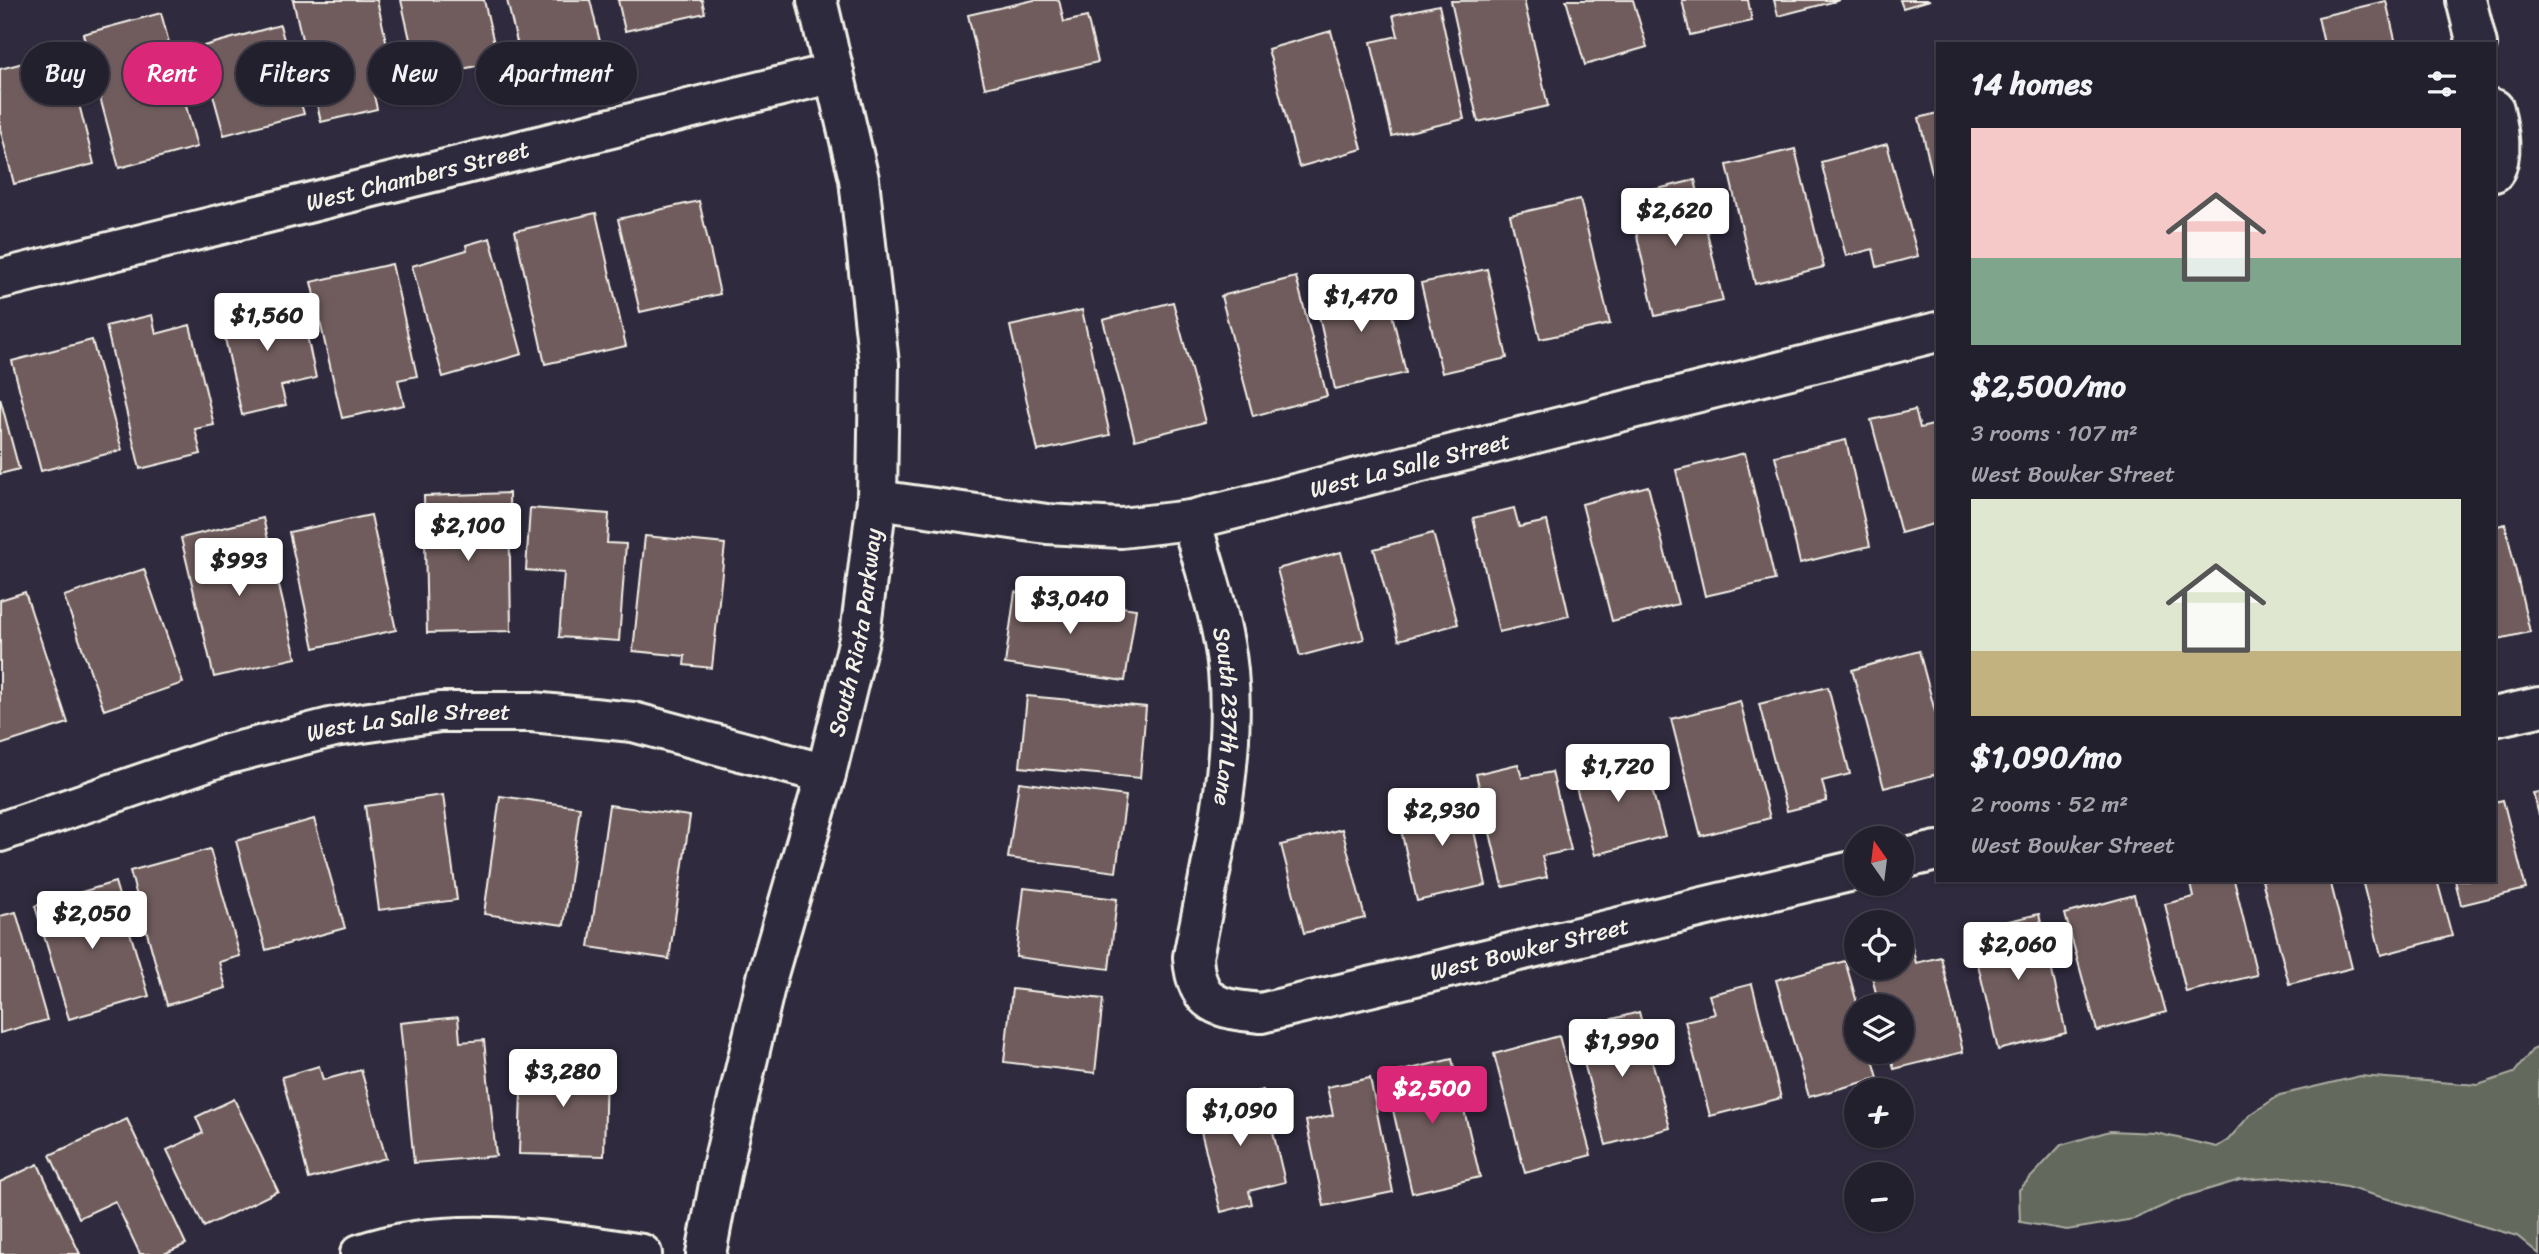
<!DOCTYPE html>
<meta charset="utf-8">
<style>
body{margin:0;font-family:Sriracha,sans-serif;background:#2f2d3a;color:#f1f3f6;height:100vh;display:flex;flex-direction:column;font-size:26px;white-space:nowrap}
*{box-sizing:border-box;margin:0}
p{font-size:23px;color:#a3a3aa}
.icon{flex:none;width:38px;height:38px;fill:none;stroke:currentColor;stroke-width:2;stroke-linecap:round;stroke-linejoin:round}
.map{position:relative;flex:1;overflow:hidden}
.sheet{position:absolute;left:1936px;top:42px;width:560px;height:840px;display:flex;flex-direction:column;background:#23202e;border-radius:0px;box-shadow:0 2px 5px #0004,0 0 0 2px #403e4a}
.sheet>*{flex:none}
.banner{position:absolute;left:21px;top:42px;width:665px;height:63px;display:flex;gap:14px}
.needle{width:46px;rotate:346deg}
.tools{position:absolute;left:1844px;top:826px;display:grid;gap:14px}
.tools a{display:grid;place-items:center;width:70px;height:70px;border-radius:50%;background:#23202e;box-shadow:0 2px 5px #0004,0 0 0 2px #403e4a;font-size:35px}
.price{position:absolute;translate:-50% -60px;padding:0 16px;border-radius:7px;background:#fff;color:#222;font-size:23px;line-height:46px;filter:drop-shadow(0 2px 4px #0008)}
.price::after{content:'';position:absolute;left:50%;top:42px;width:21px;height:16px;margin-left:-10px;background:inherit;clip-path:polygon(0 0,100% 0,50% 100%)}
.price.on{background:#db2777;color:#fff}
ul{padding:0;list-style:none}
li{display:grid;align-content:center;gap:14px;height:371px;padding:0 35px}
li span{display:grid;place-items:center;height:217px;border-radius:0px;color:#555}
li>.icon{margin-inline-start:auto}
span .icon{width:126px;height:126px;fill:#fffc;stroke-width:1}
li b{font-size:30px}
h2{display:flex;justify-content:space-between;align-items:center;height:84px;padding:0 35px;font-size:30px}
.pill{padding:0 24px;border-radius:32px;background:#23202e;box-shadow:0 2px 5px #0004,0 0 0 2px #403e4a;font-size:24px;line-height:63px}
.pill.on{background:#db2777;color:#fff}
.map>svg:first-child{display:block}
.green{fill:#646a5d;stroke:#acaea2;stroke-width:2}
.building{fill:#705b5d;stroke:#f4f1e8;stroke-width:2}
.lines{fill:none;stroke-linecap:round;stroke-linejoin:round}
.minor-casing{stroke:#f4f1e8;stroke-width:44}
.tertiary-casing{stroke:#f4f1e8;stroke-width:44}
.minor{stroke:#2f2a3d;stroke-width:38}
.tertiary{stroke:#2f2a3d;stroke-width:38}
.labels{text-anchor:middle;stroke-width:5;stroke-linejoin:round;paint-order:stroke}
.street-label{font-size:23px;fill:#f4f1e8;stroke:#2f2a3d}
</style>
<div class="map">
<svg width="2539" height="1254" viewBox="0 0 2539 1254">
<rect width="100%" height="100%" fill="#2f2a3d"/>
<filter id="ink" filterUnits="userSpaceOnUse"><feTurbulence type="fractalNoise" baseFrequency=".0143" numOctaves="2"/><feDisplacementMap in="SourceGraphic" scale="14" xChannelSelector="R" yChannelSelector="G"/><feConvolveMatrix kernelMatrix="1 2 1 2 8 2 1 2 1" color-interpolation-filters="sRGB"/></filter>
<g filter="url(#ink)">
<path class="green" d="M2539,1047V1254L2517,1236L2346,1187L2287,1177L2240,1180L2183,1197L2134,1219L2067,1230L2020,1222L2019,1190L2061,1145L2110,1131L2156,1133L2217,1147L2228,1140L2250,1115L2280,1095L2360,1076L2478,1085L2514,1073L2532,1050Z"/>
<path class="building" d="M293,0H377L394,76L371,82L377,109L321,122Z
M401,0H484L498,61L419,79Z
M507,0H590L602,50L523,68Z
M618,0H702L705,13L625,31Z
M1034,0H1059L1064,22L1087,17L1098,62L985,88L968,15Z
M1524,0L1548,106L1478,122L1451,1Z
M1566,0H1633L1647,47L1585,65Z
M1682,0H1748L1752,21L1690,35Z
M1774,0H1840L1778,16Z
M1900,0H1930L1903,8Z
M2386,1L2396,44H2324L2318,17Z
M1439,5L1464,119L1392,136L1371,42L1398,36L1393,15Z
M161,13L197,147L119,168L83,34Z
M280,25L304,114L224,135L200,47Z
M1331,31L1362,149L1299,167L1268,49Z
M66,52L94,164L14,184L0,128V69Z
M1937,113V194L1919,118Z
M1887,144L1918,256L1877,267L1873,249L1846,256L1821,162Z
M1795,149L1824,267L1755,284L1727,165Z
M1695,180L1723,301L1655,316L1628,196Z
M1580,199L1610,324L1540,339L1510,215Z
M699,201L720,294L640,312L618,219Z
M596,213L626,346L545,364L515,231Z
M490,238L522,354L443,377L412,266L467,250L466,245Z
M392,264L417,376L398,380L404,405L342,418L311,282Z
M1487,269L1507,358L1442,373L1421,283Z
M1383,276L1406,373L1335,389L1317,307L1339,302L1335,287Z
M1296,277L1327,396L1253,416L1221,296Z
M299,298L316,378L281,386L286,405L242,415L220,316Z
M1173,302L1205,422L1135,440L1103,320Z
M1082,310L1110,435L1038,451L1010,326Z
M152,315L156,334L190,325L214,425L195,429L201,454L140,469L106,326Z
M92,340L122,450L41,471L12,361Z
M0,398L19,469L0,474Z
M1915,410L1920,428L1937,424V523L1901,533L1871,420Z
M1846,440L1870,546L1800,563L1775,456Z
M1745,453L1775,580L1705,596L1676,470Z
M1648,486L1678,604L1612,621L1582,504Z
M509,493L511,631L427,633L424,496Z
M530,508L609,514L607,543L626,544L619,641L559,637L564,573L526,570Z
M1514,508L1519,527L1547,521L1569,616L1499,632L1473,518Z
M371,515L396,630L314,648L289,532Z
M263,518L296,658L214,677L181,538Z
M2505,524L2530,632L2494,640V527Z
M1433,533L1458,624L1399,640L1374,549Z
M645,536L725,544L712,668L684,665L685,656L633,651Z
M1341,552L1364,639L1300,656L1277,569Z
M144,569L183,683L104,710L64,596Z
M25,592L68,723L0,745V600Z
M1015,592L1136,609L1125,681L1005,664Z
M1919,651L1937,719V774L1884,788L1852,670Z
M1828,687L1850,774L1822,781L1827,801L1787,811L1759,704Z
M1027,696L1146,707L1140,778L1020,767Z
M1740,701L1770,818L1701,836L1671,719Z
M1642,754L1665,836L1595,855L1572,773Z
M1518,764L1522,778L1552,772L1571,850L1542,856L1547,877L1503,887L1476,774Z
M1019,782L1126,796L1116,872L1008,858Z
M2539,792V815L2533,793Z
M443,795L457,900L379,910L365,806Z
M1466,795L1486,885L1417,901L1397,812Z
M500,796L580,807L564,925L484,914Z
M2503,800L2526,889L2461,905L2455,880H2494V802Z
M609,805L690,816L669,959L589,947Z
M314,819L345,928L266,950L236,841Z
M1342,829L1365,918L1304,933L1281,845Z
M210,849L240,956L219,962L226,988L167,1005L130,871Z
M2190,880H2234L2257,975L2186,992L2165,904L2194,897Z
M2262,880H2330L2352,968L2289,984Z
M2362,880H2437L2452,936L2381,955Z
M115,882L149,996L69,1019L35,906Z
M1024,888L1117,899L1109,969L1016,957Z
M2134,895L2166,1012L2097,1031L2065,914Z
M16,912L47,1020L0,1033V916Z
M2039,914L2066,1033L1998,1050L1970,930Z
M1912,946L1916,963L1941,957L1963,1052L1894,1069L1890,1052H1902V1006H1879L1870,968H1902V948Z
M1845,961L1858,1006L1857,1052H1871L1878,1078L1809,1097L1776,980Z
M1752,984L1781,1098L1710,1116L1685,1021L1715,1014L1709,995Z
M1012,989L1103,999L1095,1073L1004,1062Z
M1639,1012L1670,1128L1606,1145L1575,1029Z
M458,1017L460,1042L484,1040L496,1156L414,1163L400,1023Z
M1559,1036L1591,1155L1525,1173L1494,1054Z
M1452,1059L1480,1177L1412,1193L1385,1075Z
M522,1062L606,1065L604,1156L519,1154Z
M319,1066L323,1080L361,1070L386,1158L309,1179L282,1077Z
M1370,1078L1393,1192L1324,1206L1306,1121L1333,1115L1327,1087Z
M1263,1090L1285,1182L1249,1191L1252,1204L1221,1212L1195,1107Z
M234,1099L278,1191L204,1227L167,1150L203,1133L196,1117Z
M127,1119L186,1244L164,1254H140L115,1201L79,1218L50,1155Z
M38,1164L80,1254H0V1182Z"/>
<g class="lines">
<g class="minor-casing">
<g id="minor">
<path d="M2466,0L2477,44"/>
<path d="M2494,109C2498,128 2504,154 2494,172"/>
<path id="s1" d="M0,279L834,73"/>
<path id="s2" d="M877,500L1047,524L1121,528L1191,520L1937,332"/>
<path id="s3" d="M1191,520C1205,570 1223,620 1228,671C1237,766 1211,864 1193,957C1196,1006 1219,1009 1261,1013L1857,870"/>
<path d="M2494,717L2539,707"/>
<path id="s4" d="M0,832L228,754L334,727L440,712H532L633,722L826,774"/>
<path d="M1902,859L1937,851"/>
<path d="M360,1254C445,1224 554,1239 642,1254"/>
</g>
</g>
<g class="tertiary-casing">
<g id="tertiary">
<path id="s5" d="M706,1254L723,1163L768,974L826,774L860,635L877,500L879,364L859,179L817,0"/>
</g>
</g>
<use href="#minor" class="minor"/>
<use href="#tertiary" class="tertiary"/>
</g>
</g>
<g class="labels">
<g class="street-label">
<text dy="8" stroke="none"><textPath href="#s1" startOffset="430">West Chambers Street</textPath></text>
<text dy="8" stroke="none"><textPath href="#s2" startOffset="542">West La Salle Street</textPath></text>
<text dy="8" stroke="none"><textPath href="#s5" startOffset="640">South Riata Parkway</textPath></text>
<text dy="8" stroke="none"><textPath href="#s3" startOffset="201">South 237th Lane</textPath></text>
<text dy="8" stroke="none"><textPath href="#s4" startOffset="425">West La Salle Street</textPath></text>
<text dy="8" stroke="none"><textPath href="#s3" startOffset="822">West Bowker Street</textPath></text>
</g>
</g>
</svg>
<div class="tools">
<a><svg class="needle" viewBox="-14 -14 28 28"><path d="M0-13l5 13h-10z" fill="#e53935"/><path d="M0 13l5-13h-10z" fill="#a3a3aa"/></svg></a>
<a><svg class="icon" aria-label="locate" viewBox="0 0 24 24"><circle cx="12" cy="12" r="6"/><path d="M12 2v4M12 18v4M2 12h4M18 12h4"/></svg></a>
<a><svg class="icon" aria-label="layers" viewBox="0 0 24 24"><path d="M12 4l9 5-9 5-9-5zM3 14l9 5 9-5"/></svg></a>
<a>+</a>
<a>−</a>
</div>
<b class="price" style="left:1675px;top:248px">$2,620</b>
<b class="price" style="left:1361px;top:334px">$1,470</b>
<b class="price" style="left:267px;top:353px">$1,560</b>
<b class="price" style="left:468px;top:563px">$2,100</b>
<b class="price" style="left:239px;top:598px">$993</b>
<b class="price" style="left:1070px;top:636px">$3,040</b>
<b class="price" style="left:1618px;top:804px">$1,720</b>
<b class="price" style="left:1442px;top:848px">$2,930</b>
<b class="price" style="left:92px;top:951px">$2,050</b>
<b class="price" style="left:2018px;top:982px">$2,060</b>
<b class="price" style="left:1622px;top:1079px">$1,990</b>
<b class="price" style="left:563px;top:1109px">$3,280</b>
<b class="price on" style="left:1432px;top:1126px">$2,500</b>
<b class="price" style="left:1240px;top:1148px">$1,090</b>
<div class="banner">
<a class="pill">Buy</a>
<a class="pill on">Rent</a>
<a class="pill">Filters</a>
<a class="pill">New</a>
<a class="pill">Apartment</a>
</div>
<section class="sheet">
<h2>14 homes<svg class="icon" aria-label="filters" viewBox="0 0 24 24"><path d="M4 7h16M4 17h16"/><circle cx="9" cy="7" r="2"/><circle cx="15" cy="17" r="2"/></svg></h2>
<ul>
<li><span style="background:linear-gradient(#f6c9c9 60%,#7fa58c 0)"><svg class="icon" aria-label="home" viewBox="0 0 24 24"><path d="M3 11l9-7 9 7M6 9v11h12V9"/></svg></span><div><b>$2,500/mo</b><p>3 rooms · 107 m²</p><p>West Bowker Street</p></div></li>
<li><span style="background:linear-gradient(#dfe7d0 70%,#c2b280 0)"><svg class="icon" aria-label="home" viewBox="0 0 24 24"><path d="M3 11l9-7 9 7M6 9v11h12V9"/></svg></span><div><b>$1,090/mo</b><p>2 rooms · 52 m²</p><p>West Bowker Street</p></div></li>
</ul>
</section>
</div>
